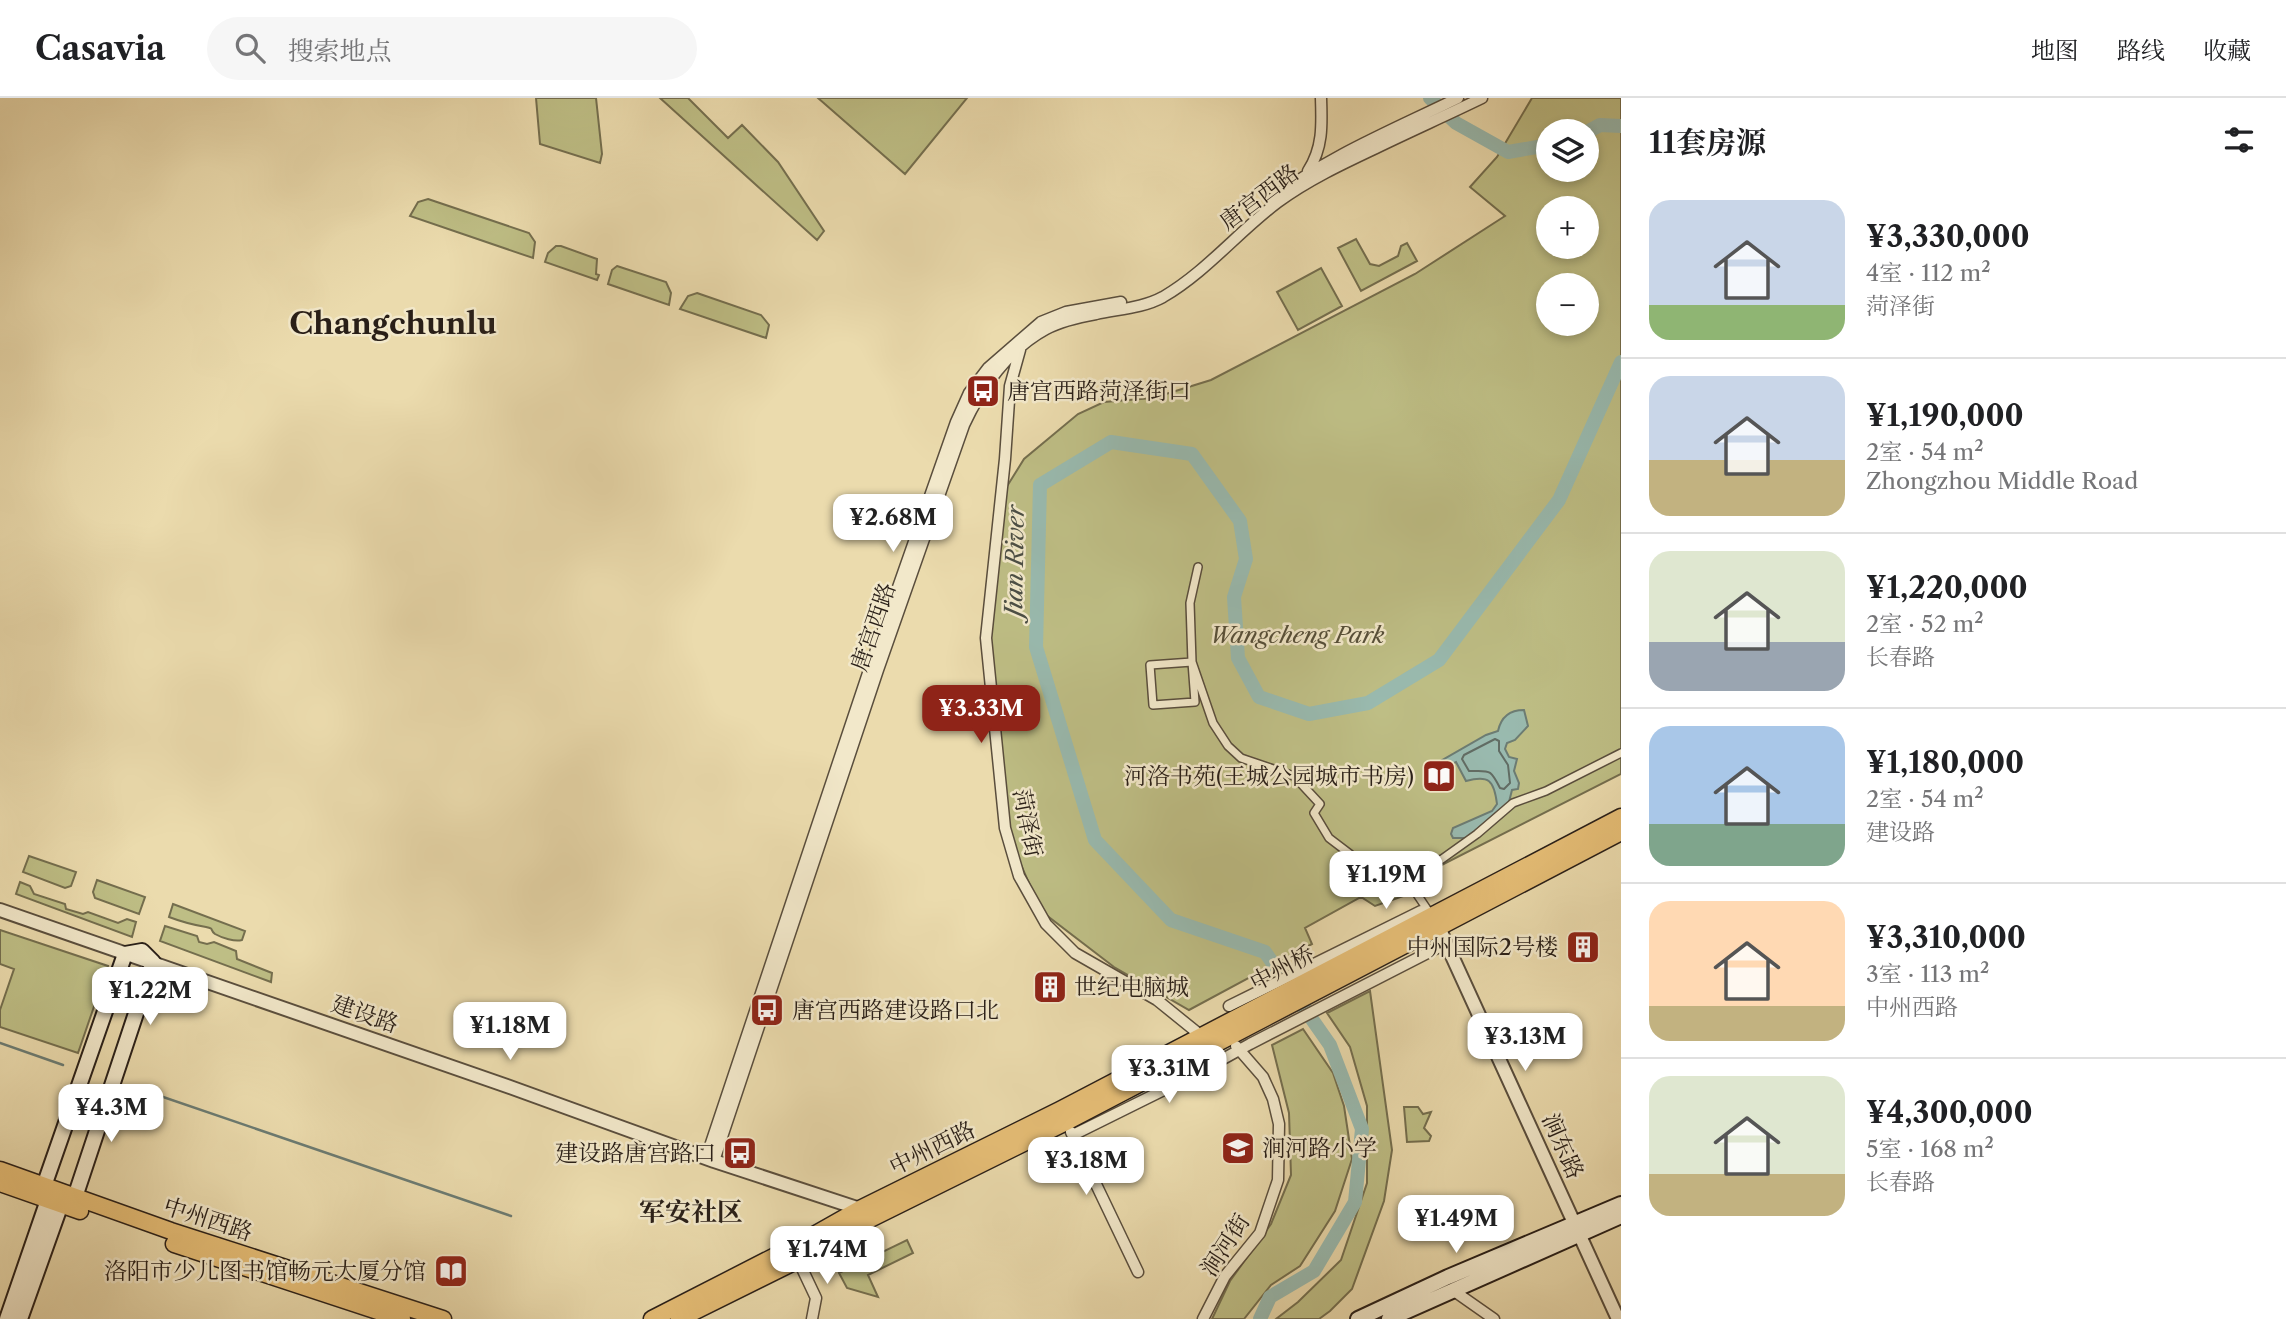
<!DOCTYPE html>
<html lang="zh">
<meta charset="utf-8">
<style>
body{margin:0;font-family:"Libre Caslon Text","Noto Serif SC",serif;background:#f6f6f6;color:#202124;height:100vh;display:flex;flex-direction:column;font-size:26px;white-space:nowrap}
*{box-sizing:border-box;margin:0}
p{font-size:23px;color:#757577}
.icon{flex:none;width:38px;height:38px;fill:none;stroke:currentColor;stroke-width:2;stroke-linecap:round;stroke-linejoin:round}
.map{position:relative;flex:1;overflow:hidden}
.panel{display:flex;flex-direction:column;background:#fff;width:665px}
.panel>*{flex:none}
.tools{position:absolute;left:1536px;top:21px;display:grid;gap:14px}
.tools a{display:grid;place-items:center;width:63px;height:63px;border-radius:50%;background:#fff;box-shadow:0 4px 10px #0003;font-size:35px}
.price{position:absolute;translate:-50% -60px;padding:0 16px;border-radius:14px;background:#fff;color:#222;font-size:23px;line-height:46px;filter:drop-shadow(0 2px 4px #0008)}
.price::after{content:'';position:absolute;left:50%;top:42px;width:21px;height:16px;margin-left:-10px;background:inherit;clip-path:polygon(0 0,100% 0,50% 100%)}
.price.current{background:#8f2418;color:#fff}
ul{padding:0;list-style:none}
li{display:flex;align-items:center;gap:21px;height:175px;padding:0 28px}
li+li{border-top:2px solid #e0e0e0}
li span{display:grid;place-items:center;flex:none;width:196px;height:140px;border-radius:21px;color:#555}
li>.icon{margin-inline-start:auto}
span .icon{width:84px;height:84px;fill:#fffc;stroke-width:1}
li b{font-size:30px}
h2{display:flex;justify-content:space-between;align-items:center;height:84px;padding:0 28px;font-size:30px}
header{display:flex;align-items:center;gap:42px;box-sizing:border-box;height:98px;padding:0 35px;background:#fff;border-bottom:2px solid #e0e0e0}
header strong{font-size:33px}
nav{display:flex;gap:38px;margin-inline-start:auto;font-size:24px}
.search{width:490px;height:63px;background:#f6f6f6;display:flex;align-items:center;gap:18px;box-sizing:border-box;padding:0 24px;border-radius:38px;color:#757577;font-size:26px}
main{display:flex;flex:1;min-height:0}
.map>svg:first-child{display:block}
.green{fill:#bebe85;stroke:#746e4e;stroke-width:2;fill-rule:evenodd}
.water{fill:#99baaf;stroke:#6c7c73;stroke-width:2}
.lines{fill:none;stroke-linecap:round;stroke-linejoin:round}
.shore{stroke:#616c64;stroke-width:2}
.stream{stroke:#6c7c73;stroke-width:2.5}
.river{stroke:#99baaf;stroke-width:14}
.pedestrian-casing{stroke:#5a4e3d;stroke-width:10}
.minor-casing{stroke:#5a4e3d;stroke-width:13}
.tertiary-casing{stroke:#5a4e3d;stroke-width:16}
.secondary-casing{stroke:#291f18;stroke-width:18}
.primary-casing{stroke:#291f18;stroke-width:19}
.pedestrian{stroke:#f2e8ca;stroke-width:7}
.minor{stroke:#f2e8ca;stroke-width:10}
.tertiary{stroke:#f2e8ca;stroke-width:12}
.secondary{stroke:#f2e8ca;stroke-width:14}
.primary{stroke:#e6be76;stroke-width:16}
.labels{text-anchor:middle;stroke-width:5;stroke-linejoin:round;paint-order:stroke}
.street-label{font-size:23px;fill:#291f18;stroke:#f2e8ca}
.poi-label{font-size:23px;fill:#291f18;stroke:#f2e8ca;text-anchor:start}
.park-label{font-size:23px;font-style:italic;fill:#564f39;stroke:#f2e8ca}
.water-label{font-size:24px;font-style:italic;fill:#4b4e45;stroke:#f2e8ca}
.quarter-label{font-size:26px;font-weight:bold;fill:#291f18;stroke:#f2e8ca}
.district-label{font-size:30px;font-weight:bold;fill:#291f18;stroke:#f2e8ca}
</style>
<header>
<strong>Casavia</strong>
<div class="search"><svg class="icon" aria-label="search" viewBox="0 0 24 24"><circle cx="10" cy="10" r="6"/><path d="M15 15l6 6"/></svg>搜索地点</div>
<nav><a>地图</a><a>路线</a><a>收藏</a></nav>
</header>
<main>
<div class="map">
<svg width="1621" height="1221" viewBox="0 0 1621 1221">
<rect width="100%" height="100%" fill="#ebdbad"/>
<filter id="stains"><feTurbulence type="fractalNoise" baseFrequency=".00286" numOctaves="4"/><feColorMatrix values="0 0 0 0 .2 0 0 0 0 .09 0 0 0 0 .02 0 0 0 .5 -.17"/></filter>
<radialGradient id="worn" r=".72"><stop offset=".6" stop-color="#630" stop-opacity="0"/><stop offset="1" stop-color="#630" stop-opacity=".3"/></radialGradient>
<path class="green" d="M536,0H596L602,56L600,65L540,46Z
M660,0H688L728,40L742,27L778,64L824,133L817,142Z
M818,0H967L905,76Z
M1532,0H1621V676L1422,777L1415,794L1375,808L1361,799L1305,830L1312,846L1189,912L1114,869L1041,813L1015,753L1002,703L986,493L996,406L1024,361L1078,316L1104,304L1153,300L1211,282L1415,176L1505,118L1470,89L1497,59ZM1549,33H1587V72H1549ZM1549,110H1587V149H1549ZM1549,187H1587V226H1549Z
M428,101L529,135L535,144L533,160L410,118L418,104Z
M1356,141L1370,166L1379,168L1398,158L1401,148L1407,145L1417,163L1361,193L1338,150Z
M556,148H561L597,161L596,176L599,177L597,182L545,164L548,155Z
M617,168L666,184L671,195L669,207L608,186L612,172Z
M1321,170L1342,208L1298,232L1277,194Z
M697,195L761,217L769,227L766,240L680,211L688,198Z
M29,758L76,774L71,788L65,790L23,774Z
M97,782L145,799L139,816L95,800L93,794Z
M20,784L30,788L34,796L65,806L66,811L83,816L88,814L118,825L127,821L136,824L132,839L16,796Z
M173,806L245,833L242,842C235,844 222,840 215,836C209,831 215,831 206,829C194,827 182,824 169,819Z
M165,828L197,838L199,844L207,846L214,844L236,853L237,861L272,875L271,884L160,843Z
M0,832L108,868L78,955L0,929V912L14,871L0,866Z
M1370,893L1392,1052L1384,1103L1352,1191L1330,1213L1319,1221H1276L1298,1204L1341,1162L1367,1085V1008L1350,949L1327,915Z
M1303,931L1333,975L1344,1008L1352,1061L1335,1113L1300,1168L1271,1187L1244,1221H1212L1230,1183L1271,1126L1291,1077L1289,1015L1272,947Z
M1404,1009H1418L1423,1016L1431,1014L1424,1030L1431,1038L1429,1043L1407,1044Z
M907,1142L913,1155L868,1177L878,1199L847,1190L839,1175Z"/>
<path class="water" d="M1524,612L1528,628L1515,642L1507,645L1505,651L1509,659L1517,661L1514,673L1519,685L1518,691L1512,692L1509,704L1503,710L1466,740H1453L1451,736L1453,730L1492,713L1497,706C1494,682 1489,677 1466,683L1456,664L1437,673L1439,664L1486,637L1498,633C1501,619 1510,612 1524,612Z"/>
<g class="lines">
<path class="shore" d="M1495,641L1499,643V653L1508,667L1510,685L1504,691L1500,690C1490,670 1490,673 1469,673L1462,661L1464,657Z"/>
<path class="stream" d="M0,945L63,967
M131,988L511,1118"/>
<path class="river" d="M1430,0L1456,25L1508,54L1549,47
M1587,34L1600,27L1621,28
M1260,1221L1270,1199L1314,1173L1355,1104L1362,1031L1330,947L1265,854L1171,822L1095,742L1036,549L1040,387L1111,344L1192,356L1240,423L1246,461L1234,499L1238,560L1259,599L1309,616L1368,605L1439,562L1559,402L1621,264"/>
<g class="pedestrian-casing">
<path id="pedestrian" d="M1198,469L1190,505L1192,564L1213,625L1228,648L1241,660L1294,678L1320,706L1314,715L1329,740L1350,756L1367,779L1382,790L1391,789L1442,761L1477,736L1513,705L1546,693L1621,655
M1192,564L1195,604L1153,607L1150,567Z
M1406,780L1431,817"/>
</g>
<g class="minor-casing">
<path id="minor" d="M1308,73C1323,50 1322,27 1321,0
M1272,101C1328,58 1395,31 1458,0
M1020,252L1010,288L1005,361L986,540L1005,730L1019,778L1046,826L1075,855L1157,902L1204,940
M1229,908L1421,813L1431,817
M1071,1034L1138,1174
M1073,1037L1194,977L1250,946L1447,845
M706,1060L870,569L956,324L969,295L988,270L1041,224L1066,214L1121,204
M714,1063L878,572L964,327C981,290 1009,251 1046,231C1061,223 1079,219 1096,216C1119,211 1143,210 1163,199C1206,174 1239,133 1278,104C1308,82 1342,66 1376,50C1411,33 1447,17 1482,0
M798,1162L816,1200L812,1221
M1454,1193L1494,1221
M1203,1221L1225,1178L1260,1135L1278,1082L1279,1026L1273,1001L1263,979L1236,948"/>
</g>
<g class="tertiary-casing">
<path id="tertiary" d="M0,812L507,988L714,1063L860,1111L864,1116
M1436,823L1618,1221"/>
</g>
<g class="secondary-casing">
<path id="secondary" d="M7,1221L48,1102L44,1088L125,856L142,853L153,864L75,1099L61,1106L20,1221
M1358,1221L1448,1179L1621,1106
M1389,1221L1621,1118"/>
</g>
<g class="primary-casing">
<path id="primary" d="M0,1072L171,1133L443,1221
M0,1085L80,1113
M174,1146L402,1221
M652,1221L791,1150L860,1111L1060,1012L1621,719
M679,1221L798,1162L870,1121L1066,1024L1621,734"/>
</g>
<use href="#pedestrian" class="pedestrian"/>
<use href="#minor" class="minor"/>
<use href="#tertiary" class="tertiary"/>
<use href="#secondary" class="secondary"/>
<use href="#primary" class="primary"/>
</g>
<defs>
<g id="bus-square" transform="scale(1.75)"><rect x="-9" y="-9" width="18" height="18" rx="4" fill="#8f2418" stroke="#f2e8ca"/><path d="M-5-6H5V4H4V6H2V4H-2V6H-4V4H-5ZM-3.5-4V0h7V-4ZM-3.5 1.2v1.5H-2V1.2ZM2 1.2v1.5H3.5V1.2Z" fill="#fff"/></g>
<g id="library-square" transform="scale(1.75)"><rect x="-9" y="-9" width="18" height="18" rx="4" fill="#8f2418" stroke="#f2e8ca"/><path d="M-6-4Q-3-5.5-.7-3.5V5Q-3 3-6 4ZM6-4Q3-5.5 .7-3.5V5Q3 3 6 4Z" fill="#fff"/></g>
<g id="building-square" transform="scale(1.75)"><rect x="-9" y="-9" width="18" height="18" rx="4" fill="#8f2418" stroke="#f2e8ca"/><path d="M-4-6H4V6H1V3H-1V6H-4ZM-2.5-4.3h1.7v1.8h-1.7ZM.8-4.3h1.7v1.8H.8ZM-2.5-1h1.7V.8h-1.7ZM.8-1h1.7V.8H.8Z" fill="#fff"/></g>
<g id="school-square" transform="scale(1.75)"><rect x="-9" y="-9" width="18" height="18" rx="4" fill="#8f2418" stroke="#f2e8ca"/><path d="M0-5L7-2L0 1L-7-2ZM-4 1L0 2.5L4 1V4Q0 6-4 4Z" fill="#fff"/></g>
</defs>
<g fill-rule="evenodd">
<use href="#bus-square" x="983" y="293"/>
<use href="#library-square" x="1439" y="678"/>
<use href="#building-square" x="1583" y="849"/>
<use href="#building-square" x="1050" y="889"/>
<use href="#bus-square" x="767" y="912"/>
<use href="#school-square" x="1238" y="1050"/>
<use href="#bus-square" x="740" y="1055"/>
<use href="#library-square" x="451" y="1173"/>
</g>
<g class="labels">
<g class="street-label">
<text transform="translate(1259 99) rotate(-37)" y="8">唐宫西路</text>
<text transform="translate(873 529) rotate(-71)" y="8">唐宫西路</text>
<text transform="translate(1028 725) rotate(79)" y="8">菏泽街</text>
<text transform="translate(1282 870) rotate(-28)" y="8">中州桥</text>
<text transform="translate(365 916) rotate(19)" y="8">建设路</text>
<text transform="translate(1563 1048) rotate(66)" y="8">涧东路</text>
<text transform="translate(932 1050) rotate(-26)" y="8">中州西路</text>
<text transform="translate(208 1121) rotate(18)" y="8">中州西路</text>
<text transform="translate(1225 1147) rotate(-57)" y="8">涧河街</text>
</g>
<g class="poi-label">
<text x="1007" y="301">唐宫西路菏泽街口</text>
<text x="1414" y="686" text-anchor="end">河洛书苑(王城公园城市书房)</text>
<text x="1558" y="857" text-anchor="end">中州国际2号楼</text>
<text x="1074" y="897">世纪电脑城</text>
<text x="792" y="920">唐宫西路建设路口北</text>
<text x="1262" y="1058">涧河路小学</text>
<text x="716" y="1063" text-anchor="end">建设路唐宫路口</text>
<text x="426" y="1181" text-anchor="end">洛阳市少儿图书馆畅元大厦分馆</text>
</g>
<g class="park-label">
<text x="1297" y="545">Wangcheng Park</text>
</g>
<g class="water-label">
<text transform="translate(1015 463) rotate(-89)" y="8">Jian River</text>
</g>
<g class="quarter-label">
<text x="691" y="1123">军安社区</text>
</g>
<g class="district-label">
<text x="393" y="236">Changchunlu</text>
</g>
</g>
<rect width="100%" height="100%" filter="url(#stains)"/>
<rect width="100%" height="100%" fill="url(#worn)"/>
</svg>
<div class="tools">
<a><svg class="icon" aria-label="layers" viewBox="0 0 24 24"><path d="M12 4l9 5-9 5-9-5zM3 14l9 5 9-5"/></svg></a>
<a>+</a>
<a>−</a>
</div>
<b class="price" style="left:893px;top:456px">¥2.68M</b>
<b class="price current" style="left:981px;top:647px">¥3.33M</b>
<b class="price" style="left:1386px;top:813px">¥1.19M</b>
<b class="price" style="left:150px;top:929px">¥1.22M</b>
<b class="price" style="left:510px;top:964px">¥1.18M</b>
<b class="price" style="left:1525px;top:975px">¥3.13M</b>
<b class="price" style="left:1169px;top:1007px">¥3.31M</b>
<b class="price" style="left:111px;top:1046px">¥4.3M</b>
<b class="price" style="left:1086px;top:1099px">¥3.18M</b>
<b class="price" style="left:1456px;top:1157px">¥1.49M</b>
<b class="price" style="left:827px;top:1188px">¥1.74M</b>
</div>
<section class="panel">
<h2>11套房源<svg class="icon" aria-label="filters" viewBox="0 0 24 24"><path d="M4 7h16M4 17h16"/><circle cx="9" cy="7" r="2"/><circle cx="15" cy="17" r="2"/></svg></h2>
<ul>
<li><span style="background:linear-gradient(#c9d6e8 75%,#8fb573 0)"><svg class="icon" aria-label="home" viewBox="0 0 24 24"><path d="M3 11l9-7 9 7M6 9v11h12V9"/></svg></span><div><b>¥3,330,000</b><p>4室 · 112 m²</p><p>菏泽街</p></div></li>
<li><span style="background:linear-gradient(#c9d6e8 60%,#c2b280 0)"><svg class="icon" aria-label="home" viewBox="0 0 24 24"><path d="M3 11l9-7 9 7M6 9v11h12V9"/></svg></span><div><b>¥1,190,000</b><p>2室 · 54 m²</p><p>Zhongzhou Middle Road</p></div></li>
<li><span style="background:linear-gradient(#dfe7d0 65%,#9aa5b1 0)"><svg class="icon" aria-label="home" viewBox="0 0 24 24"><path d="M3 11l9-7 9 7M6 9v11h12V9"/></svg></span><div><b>¥1,220,000</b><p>2室 · 52 m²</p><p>长春路</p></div></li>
<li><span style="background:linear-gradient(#a9c7e8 70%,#7fa58c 0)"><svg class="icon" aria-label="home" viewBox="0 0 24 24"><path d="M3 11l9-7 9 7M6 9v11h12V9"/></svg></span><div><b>¥1,180,000</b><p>2室 · 54 m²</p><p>建设路</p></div></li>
<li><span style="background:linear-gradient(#ffd9b3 75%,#c2b280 0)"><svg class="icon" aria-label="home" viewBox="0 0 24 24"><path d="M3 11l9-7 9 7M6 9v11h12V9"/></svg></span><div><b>¥3,310,000</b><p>3室 · 113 m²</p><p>中州西路</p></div></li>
<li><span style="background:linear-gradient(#dfe7d0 70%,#c2b280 0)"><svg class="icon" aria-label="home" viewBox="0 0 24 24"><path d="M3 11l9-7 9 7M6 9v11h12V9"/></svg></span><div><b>¥4,300,000</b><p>5室 · 168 m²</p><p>长春路</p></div></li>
</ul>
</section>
</main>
